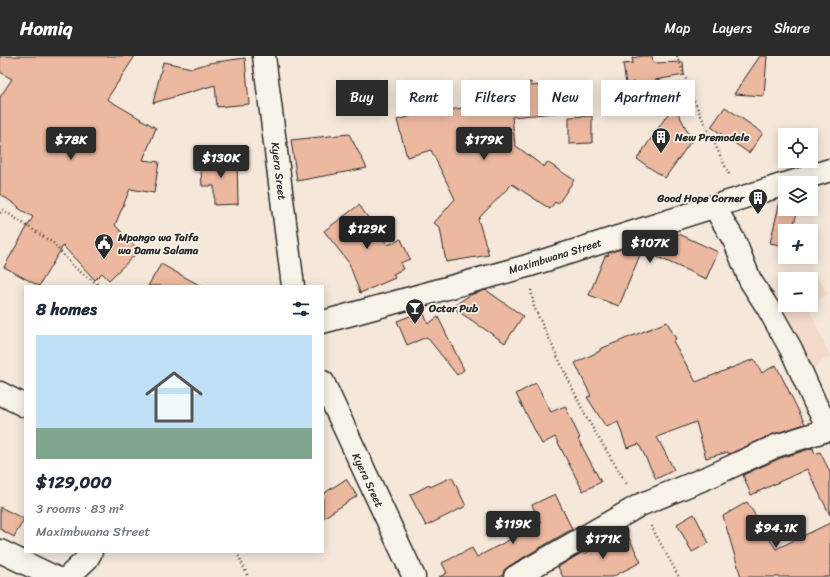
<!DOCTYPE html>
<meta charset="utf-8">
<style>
body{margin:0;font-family:Sriracha,sans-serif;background:#f6f6f7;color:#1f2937;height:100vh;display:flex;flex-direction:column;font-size:15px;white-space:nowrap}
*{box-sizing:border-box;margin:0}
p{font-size:13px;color:#747a83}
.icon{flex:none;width:22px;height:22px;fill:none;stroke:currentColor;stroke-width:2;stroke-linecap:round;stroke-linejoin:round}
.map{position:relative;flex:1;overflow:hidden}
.side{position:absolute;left:24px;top:229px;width:300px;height:268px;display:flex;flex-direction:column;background:#fff;border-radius:0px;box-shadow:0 2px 10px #0003}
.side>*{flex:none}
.banner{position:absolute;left:336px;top:24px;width:380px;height:36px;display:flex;gap:8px}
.buttons{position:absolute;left:778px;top:72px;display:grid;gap:8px}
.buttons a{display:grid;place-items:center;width:40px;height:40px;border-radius:0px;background:#fff;box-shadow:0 2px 10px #0003;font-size:20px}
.price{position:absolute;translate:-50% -34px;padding:0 9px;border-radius:4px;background:#2b2b2b;color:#fff;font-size:13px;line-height:26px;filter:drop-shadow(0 1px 2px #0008)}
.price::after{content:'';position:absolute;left:50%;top:24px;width:12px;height:9px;margin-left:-6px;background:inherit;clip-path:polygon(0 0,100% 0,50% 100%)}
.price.active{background:#222;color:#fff}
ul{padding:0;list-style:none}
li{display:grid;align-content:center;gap:8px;height:212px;padding:0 12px}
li+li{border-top:1px solid #e0e1e3}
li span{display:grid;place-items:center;height:124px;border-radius:0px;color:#555}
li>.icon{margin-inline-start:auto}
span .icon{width:72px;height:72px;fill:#fffc;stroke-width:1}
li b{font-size:17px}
h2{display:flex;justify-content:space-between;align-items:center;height:48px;padding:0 12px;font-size:17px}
.pill{padding:0 14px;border-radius:0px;background:#fff;box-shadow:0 2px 10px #0003;font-size:14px;line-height:36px}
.pill.active{background:#2b2b2b;color:#fff}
header{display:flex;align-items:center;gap:24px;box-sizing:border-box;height:56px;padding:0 20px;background:#2b2b2b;color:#fff}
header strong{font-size:19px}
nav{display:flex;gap:22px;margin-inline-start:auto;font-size:14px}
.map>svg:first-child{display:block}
.built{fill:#f3d9c9}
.building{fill:#edb8a0;stroke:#2b2b2b}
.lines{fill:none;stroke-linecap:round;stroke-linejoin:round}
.minor-casing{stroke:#2b2b2b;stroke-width:25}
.path{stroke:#2b2b2b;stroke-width:2.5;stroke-dasharray:1 3;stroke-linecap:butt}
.minor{stroke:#f7f3e8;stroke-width:22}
.labels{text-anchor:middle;stroke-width:3.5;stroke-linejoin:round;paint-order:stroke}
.poi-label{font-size:11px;font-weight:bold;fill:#2b2b2b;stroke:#f7f3e8;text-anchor:start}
.street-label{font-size:11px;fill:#2b2b2b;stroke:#f7f3e8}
</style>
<header>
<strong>Homiq</strong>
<nav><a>Map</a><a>Layers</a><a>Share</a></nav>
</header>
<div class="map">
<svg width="830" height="521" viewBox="0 0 830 521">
<rect width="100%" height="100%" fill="#f5e7da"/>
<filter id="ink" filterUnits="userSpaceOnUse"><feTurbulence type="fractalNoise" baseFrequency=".025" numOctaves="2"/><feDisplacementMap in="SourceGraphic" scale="8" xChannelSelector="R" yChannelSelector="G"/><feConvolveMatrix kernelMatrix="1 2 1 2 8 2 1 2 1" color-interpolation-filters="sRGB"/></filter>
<g filter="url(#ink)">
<path class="built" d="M818,222L828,238L811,248V227Z
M785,243V249H810L808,251L830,300L809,315L770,253Z"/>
<path class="building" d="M0,0H135L107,43L156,72L143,104L159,106L154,137L130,133L115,169L139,195L109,224L102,217L95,224L63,190L39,230L4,211L33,161L18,152L19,151L0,138V41L12,23L0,16Z
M643,0H652L653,7L683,6L684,19L655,24V27L636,30L635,26L626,28L623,8L633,7L632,2Z
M760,0H767L764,40L734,38Z
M245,2L249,48L217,51L215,29L153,47L163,6L192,12L209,7Z
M531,26V30L544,29L545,35L562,33L565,56L512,61L515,89L544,111L547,106L574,124L558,148L555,146L550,153L512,128L478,163L489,199L446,206L440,172L434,167L455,143L431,94L407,101L397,64L447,50L448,54L484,49L483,42L510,39V32Z
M674,49L692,84L665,122L637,103Z
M725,51L763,77L749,97L711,71Z
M592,60V87L569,88V61Z
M349,78L367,112L297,125L291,84Z
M237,101L238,148L214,149V130H202L200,102Z
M785,143V153H798L792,175H785V190L770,187L780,145Z
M359,149L388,189L401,183L410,203L400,207L403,213L393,218L395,222L360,237L349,207L324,175Z
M675,178H679L718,196L706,223L642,194L619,250L589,239L605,200L609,199L608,197L645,186L644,188Z
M161,208L201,230H148Z
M486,234L523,260L505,287L452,251L470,239Z
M423,255L428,268L438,261L464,314L457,319L427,281L407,289L397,265Z
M667,266L676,283L673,285L696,326L754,303L762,317L776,309L805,368L771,379L729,398L728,396L706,402L696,366L657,381L674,414L656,423L639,388L627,392L618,366L606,371L587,341L591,340L575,307L600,295V293Z
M536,327L551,356L565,350L580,382L578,383L601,426L583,435L555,381L542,388L516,338Z
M813,392L815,398L820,396L830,416V459L807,413L751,439L743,419L781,402Z
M452,421L466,450L426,470L410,439L429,429L430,431Z
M346,423L357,440L323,462V438Z
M555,438L572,473L509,510L504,514L503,519L500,521H439L447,517L442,507L472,492L477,501L541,467L532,449Z
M747,446L776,493L830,467V521H741L723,460Z
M0,451L24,463L14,481L0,473Z
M694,458L709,487L692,496L677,468Z
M626,476L641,506L612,521H563L558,511L583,496L584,498Z"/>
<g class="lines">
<g class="minor-casing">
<path id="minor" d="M264,0L293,230
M789,127L830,114
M714,150L735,186L750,224L768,252L791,293L816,349L830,374
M323,266L527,210L785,128
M323,326L414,521
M0,337L25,350
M0,495L54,521
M68,521L87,503L91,496
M515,521L640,449L711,420L776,390L830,373"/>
</g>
<path class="path" d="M677,0L694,45L730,120
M0,157L3,154L53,187L75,212L100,230
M531,234L534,251L586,361L628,430
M651,470L679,521
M237,496L248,521"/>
<use href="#minor" class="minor"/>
</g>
</g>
<defs>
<g id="building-pin" transform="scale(1)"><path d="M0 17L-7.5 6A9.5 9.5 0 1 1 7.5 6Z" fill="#2b2b2b" stroke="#f7f3e8"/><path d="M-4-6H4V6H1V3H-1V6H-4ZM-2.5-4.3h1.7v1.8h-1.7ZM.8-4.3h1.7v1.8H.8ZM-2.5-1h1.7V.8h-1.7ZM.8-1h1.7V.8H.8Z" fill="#fff"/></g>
<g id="civic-pin" transform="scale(1)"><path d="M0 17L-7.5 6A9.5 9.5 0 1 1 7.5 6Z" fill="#2b2b2b" stroke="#f7f3e8"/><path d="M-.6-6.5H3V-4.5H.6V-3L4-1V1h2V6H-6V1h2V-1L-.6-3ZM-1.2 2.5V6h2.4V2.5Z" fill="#fff"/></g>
<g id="bar-pin" transform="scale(1)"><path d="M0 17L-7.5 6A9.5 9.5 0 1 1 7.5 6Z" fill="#2b2b2b" stroke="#f7f3e8"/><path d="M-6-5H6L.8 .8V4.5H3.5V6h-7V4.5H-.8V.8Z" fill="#fff"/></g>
</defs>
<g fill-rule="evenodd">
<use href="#building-pin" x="661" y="81"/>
<use href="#building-pin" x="758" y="142"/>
<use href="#civic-pin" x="104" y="187"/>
<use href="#bar-pin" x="415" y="252"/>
</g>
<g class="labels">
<g class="poi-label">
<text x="675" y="85">New Premodele</text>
<text x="744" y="146" text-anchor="end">Good Hope Corner</text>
<text x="118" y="185">Mpango wa Taifa<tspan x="118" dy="13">wa Damu Salama</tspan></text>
<text x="429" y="256">Octar Pub</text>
</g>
<g class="street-label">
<text transform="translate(279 115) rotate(83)" y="4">Kyera Sreet</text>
<text transform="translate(555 200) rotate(-17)" y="4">Maximbwana Street</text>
<text transform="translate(368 424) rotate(65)" y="4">Kyera Sreet</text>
</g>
</g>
</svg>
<div class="buttons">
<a><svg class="icon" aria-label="locate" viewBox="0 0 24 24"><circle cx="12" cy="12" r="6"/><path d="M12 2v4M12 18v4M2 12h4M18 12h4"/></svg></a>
<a><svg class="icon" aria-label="layers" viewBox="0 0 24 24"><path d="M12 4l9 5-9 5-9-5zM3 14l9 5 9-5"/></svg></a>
<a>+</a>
<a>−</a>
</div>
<b class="price" style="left:71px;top:105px">$78K</b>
<b class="price" style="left:484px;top:105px">$179K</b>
<b class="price" style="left:221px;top:123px">$130K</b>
<b class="price active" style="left:367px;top:194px">$129K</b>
<b class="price" style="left:650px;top:208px">$107K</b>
<b class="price" style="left:513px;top:489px">$119K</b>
<b class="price" style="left:776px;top:493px">$94.1K</b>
<b class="price" style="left:603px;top:504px">$171K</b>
<div class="banner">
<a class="pill active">Buy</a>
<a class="pill">Rent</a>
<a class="pill">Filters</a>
<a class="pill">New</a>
<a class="pill">Apartment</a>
</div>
<section class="side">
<h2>8 homes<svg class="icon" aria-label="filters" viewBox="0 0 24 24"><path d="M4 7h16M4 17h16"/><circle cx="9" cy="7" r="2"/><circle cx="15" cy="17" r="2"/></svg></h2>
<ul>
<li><span style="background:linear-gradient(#bfe0f5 75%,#7fa58c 0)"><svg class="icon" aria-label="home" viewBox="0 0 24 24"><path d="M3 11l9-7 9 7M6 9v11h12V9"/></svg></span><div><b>$129,000</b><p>3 rooms · 83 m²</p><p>Maximbwana Street</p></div></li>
</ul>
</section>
</div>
